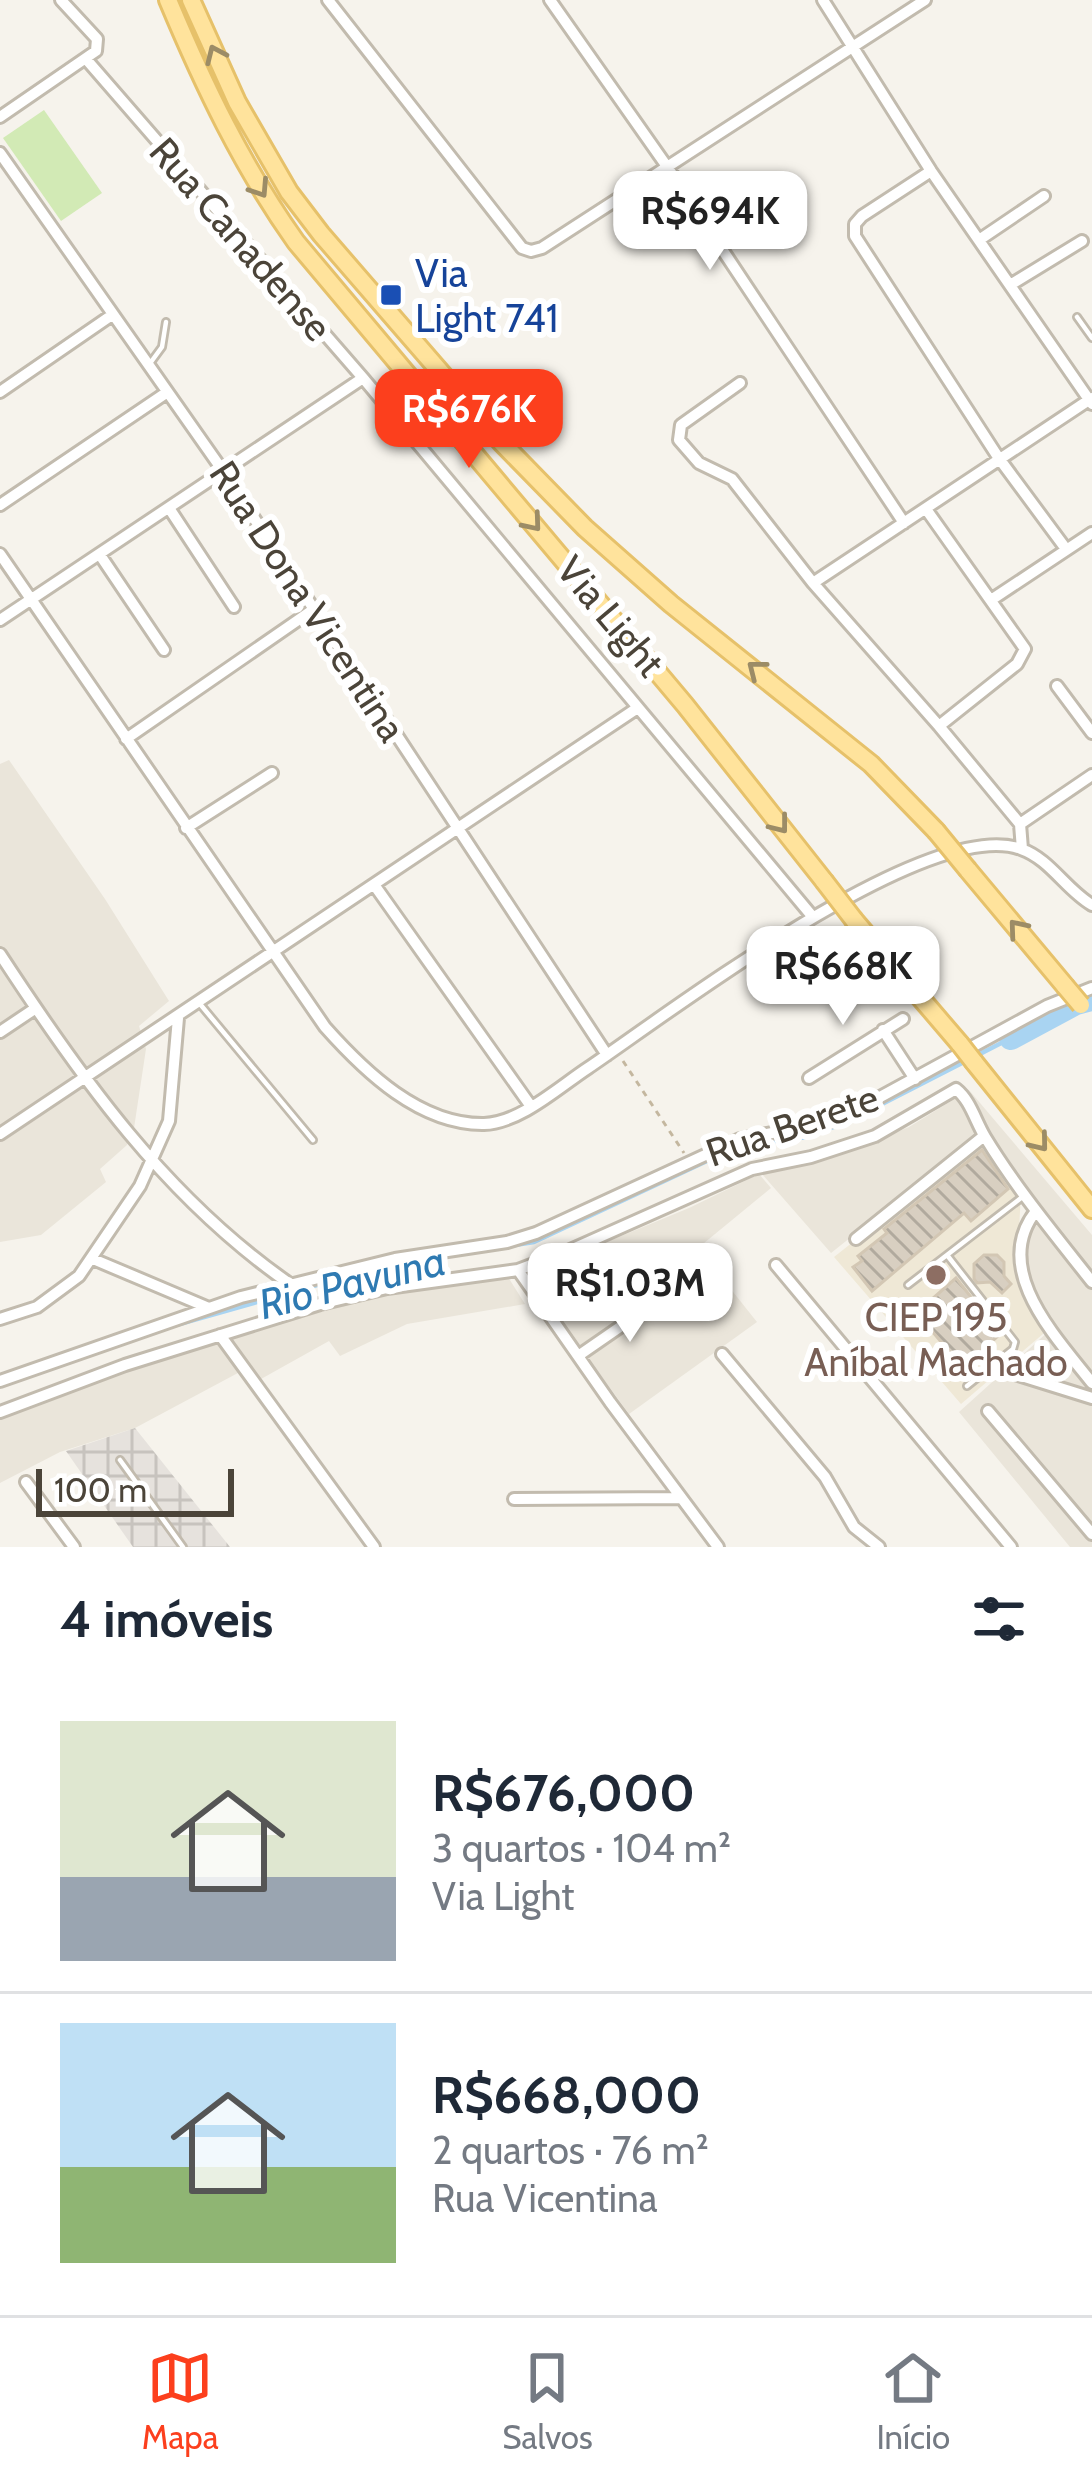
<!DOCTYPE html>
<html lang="pt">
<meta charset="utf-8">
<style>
body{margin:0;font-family:Cabin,sans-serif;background:#f2f2f3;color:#1f2937;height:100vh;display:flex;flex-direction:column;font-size:45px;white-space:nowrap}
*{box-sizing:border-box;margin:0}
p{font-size:39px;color:#747a83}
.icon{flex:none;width:66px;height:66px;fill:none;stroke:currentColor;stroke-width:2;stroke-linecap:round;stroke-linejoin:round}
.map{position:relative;height:1547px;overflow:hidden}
.panel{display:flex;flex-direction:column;background:#fff;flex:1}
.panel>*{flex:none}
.scale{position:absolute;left:36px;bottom:30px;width:198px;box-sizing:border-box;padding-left:12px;border:6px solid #4b4439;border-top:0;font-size:33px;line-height:42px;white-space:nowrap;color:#4b4439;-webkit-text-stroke:9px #fff;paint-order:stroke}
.price{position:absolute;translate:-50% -102px;padding:0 27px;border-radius:24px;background:#fff;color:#222;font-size:39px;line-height:78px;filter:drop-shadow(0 3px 6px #0008)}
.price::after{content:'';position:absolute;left:50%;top:72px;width:36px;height:27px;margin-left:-18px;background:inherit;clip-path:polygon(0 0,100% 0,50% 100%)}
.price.selected{background:#fc3f1d;color:#fff}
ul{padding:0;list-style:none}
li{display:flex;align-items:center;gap:36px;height:300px;padding:0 60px}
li+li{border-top:3px solid #e0e1e3}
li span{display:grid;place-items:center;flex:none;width:336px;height:240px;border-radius:0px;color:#555}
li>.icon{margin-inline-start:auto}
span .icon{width:144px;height:144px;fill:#fffc;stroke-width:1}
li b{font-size:51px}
h2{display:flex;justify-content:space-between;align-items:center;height:144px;padding:0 60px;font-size:51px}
.tabs{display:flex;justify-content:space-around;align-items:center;height:168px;border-top:3px solid #e0e1e3;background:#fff;font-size:33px;color:#747a83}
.tabs a{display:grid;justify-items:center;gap:6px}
.tabs .selected{color:#fc3f1d}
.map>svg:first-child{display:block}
.residential{fill:#eae5da}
.industrial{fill:url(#industrial-grid)}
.education{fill:#efe8d6}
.green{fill:#d2eab5}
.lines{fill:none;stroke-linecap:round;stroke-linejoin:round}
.stream{stroke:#a9d4f2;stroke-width:4.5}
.river{stroke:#a9d4f2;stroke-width:24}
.building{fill:url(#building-back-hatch);stroke:#d3c7b4;stroke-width:3}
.service-casing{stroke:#c2bbae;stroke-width:10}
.minor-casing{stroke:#c2bbae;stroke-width:16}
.primary-casing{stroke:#e6c16a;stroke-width:22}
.path{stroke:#c4b79f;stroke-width:3;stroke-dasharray:6 6;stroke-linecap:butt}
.service{stroke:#fff;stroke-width:4.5}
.minor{stroke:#fff;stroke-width:10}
.primary{stroke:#ffe39c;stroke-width:16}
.primary-bridge-casing{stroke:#e6c16a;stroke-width:22;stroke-linecap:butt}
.primary-bridge{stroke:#ffe39c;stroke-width:16}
.oneway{stroke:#9c8c66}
.transit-dot{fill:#1a4fb4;stroke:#fff;stroke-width:4.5}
.education-dot{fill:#8d6e63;stroke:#fff;stroke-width:4.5}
.labels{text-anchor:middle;stroke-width:12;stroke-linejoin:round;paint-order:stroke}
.street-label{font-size:39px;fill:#4b4439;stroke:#fff}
.transit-label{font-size:39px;fill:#164399;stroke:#fff;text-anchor:start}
.education-label{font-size:39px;fill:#785e54;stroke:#fff}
.water-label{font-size:42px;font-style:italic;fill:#2e7ab2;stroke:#fff}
</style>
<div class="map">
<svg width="1092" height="1547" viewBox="0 0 1092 1547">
<defs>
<pattern id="industrial-grid" width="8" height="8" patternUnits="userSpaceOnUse" patternTransform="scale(3)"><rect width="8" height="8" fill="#e6e2dd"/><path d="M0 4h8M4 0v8" fill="none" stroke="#c7c3be"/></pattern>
<pattern id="building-back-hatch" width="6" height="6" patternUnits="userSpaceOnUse" patternTransform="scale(3)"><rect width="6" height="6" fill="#d8cfc1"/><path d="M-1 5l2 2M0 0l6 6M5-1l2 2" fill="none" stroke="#b1aa9e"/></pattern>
</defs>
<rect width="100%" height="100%" fill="#f6f3ec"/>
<path class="residential" d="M9,760L105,899L169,1001L139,1026L146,1049L134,1128L127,1145L100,1169L106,1182L41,1235L0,1242V764Z
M969,1090L1092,1235V1547H1070L959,1412L1050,1330L1025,1293L1020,1235L1030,1203L983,1132L831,1253L762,1174L826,1160L909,1127Z
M759,1174L771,1188L698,1248L757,1322L629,1414L527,1275L689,1208Z
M508,1277L525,1304L407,1324L340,1356L329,1341L261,1379L251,1366L135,1428L60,1452L0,1483V1420L105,1377L216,1341L377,1296Z"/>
<path class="industrial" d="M135,1428L230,1547H133L66,1451Z"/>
<path class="education" d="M982,1140L1021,1192L1018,1251L1050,1328L961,1404L834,1257Z"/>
<path class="green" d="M44,110L102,193L61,221L3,138Z"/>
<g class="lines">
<path class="stream" d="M976,1056L1011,1038
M490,1249L534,1242L739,1146L807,1137L847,1122L966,1061
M176,1325L349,1276"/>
<path class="river" d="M1011,1038L1076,1003L1092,999"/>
</g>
<path class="building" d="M982,1150L1008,1189L971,1221L964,1213L872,1291L853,1267L862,1261L858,1256L887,1233L884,1229Z
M984,1255H997L1004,1262V1276L1011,1284L1002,1293L990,1282L977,1283L974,1279V1264Z
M956,1278L1000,1334L971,1361L968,1357L960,1364L920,1317L928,1311L923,1307Z"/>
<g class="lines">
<g class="service-casing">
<path id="service" d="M1077,317L1092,338
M151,362L162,347L166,322
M200,1004L313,1140
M947,1255L1015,1342L1013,1349L967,1386
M908,1285L1021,1198
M120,1460L183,1547"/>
</g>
<g class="minor-casing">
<path id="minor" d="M328,0L522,248L531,251L542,248L925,0
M550,0L668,168L904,523
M823,0L931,171L1092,404
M86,59L363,378L812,916
M0,117L96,51L97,39L61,0
M0,153L223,471L607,1055
M931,171L862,216L855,224V236L998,457L1066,549
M979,240L1044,196
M1010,285L1082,241
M740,383L681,425L679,440L699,463L732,479L813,583L939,726L1020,824L1022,849
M0,392L112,315
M0,505L166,393
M169,508L234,607
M926,509L1025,649L1017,664L939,726
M0,554L325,1027C365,1072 420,1125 484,1124C520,1123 559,1087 588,1068C668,1014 928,815 1021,849C1050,859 1066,890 1092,905
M100,555L164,650
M813,583L1092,398
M991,600L1092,533
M0,620L363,378
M1057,686L1092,733
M126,739L314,609
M1020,824L1092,775
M186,828L272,773
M375,886L530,1105
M0,954C81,1078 166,1198 290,1284
M883,1030L915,1079
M0,1032L36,1008
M809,1078L903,1019
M0,1134L636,709
M1036,1211C990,1269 1056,1337 1092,1383
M856,1239L984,1136
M93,1259L209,1308
M776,1265L1011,1547
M518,1270L610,1402L718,1547
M0,1319L37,1307L79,1276L140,1186L169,1121L178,1018
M220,1335L374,1547
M722,1354L825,1477L854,1527L879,1547
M578,1356L659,1300
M1012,1373L1092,1398
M0,1381L241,1297L395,1259L507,1242L536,1233L740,1139L826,1123L860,1108L1047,1006L1092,988
M988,1411L1092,1534
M0,1412L125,1365L320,1304L387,1288L518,1270L568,1251L752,1169L811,1157L875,1136L956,1089C970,1100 975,1120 985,1137C1016,1188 1055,1235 1092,1282
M26,1482L74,1547
M514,1499L681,1498"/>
</g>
<g class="primary-casing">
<path id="primary" d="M168,0C204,86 242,166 296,242L685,705L824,881
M191,0L237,102L289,192L321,234L502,443L585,528L671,604L871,764L936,831
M968,870L1065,986
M854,920L960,1044
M974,1062L1092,1209"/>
</g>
<path class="path" d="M623,1061L684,1153"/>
<use href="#service" class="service"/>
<use href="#minor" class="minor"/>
<use href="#primary" class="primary"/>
<g class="primary-bridge-casing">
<path id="primary-bridge" d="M936,831L968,870
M824,881L854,920
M1065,986L1081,1005
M960,1044L974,1062"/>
</g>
<use href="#primary-bridge" class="primary-bridge"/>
</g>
<defs><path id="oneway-chevron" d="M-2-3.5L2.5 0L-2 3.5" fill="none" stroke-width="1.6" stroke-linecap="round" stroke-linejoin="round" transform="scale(3)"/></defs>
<g class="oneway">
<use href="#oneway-chevron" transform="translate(215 54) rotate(-114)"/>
<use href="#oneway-chevron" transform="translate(260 189) rotate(57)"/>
<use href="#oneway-chevron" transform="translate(533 523) rotate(50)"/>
<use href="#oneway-chevron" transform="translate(756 669) rotate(-142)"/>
<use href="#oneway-chevron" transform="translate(780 825) rotate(52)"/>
<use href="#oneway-chevron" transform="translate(1017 928) rotate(-130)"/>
<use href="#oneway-chevron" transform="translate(1040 1143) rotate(51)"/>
</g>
<rect class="transit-dot" x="379" y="283" width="24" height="24" rx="6"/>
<circle class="education-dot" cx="936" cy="1275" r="12"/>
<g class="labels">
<g class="street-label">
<text transform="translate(241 239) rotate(49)" y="14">Rua Canadense</text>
<text transform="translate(308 601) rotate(57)" y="14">Rua Dona Vicentina</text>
<text transform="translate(611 616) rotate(50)" y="14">Via Light</text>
<text transform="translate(792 1125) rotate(-19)" y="14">Rua Berete</text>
</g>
<g class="transit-label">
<text x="415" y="287">Via<tspan x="415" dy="45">Light 741</tspan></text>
</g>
<g class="education-label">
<text x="936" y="1331">CIEP 195<tspan x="936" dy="45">Aníbal Machado</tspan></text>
</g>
<g class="water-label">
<text transform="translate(352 1282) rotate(-14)" y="15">Rio Pavuna</text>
</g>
</g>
</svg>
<div class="scale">100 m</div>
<b class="price" style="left:710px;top:273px">R$694K</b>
<b class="price selected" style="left:469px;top:471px">R$676K</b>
<b class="price" style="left:843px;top:1028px">R$668K</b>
<b class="price" style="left:630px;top:1345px">R$1.03M</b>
</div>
<section class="panel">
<h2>4 imóveis<svg class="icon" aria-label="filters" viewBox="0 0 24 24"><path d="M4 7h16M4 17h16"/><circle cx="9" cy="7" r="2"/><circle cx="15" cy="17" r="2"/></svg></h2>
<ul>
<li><span style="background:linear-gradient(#dfe7d0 65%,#9aa5b1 0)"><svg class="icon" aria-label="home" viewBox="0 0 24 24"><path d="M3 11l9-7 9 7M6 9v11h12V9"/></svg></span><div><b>R$676,000</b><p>3 quartos · 104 m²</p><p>Via Light</p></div></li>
<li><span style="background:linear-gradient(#bfe0f5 60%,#8fb573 0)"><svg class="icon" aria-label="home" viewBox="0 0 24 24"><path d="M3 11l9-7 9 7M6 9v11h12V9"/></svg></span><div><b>R$668,000</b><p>2 quartos · 76 m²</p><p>Rua Vicentina</p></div></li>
</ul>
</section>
<nav class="tabs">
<a class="selected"><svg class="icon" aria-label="map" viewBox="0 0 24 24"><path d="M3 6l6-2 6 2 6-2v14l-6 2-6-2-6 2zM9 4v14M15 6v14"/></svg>Mapa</a>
<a><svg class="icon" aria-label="saved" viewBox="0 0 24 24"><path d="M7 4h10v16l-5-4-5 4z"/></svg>Salvos</a>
<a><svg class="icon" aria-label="home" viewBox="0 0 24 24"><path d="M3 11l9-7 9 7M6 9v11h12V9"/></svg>Início</a>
</nav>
